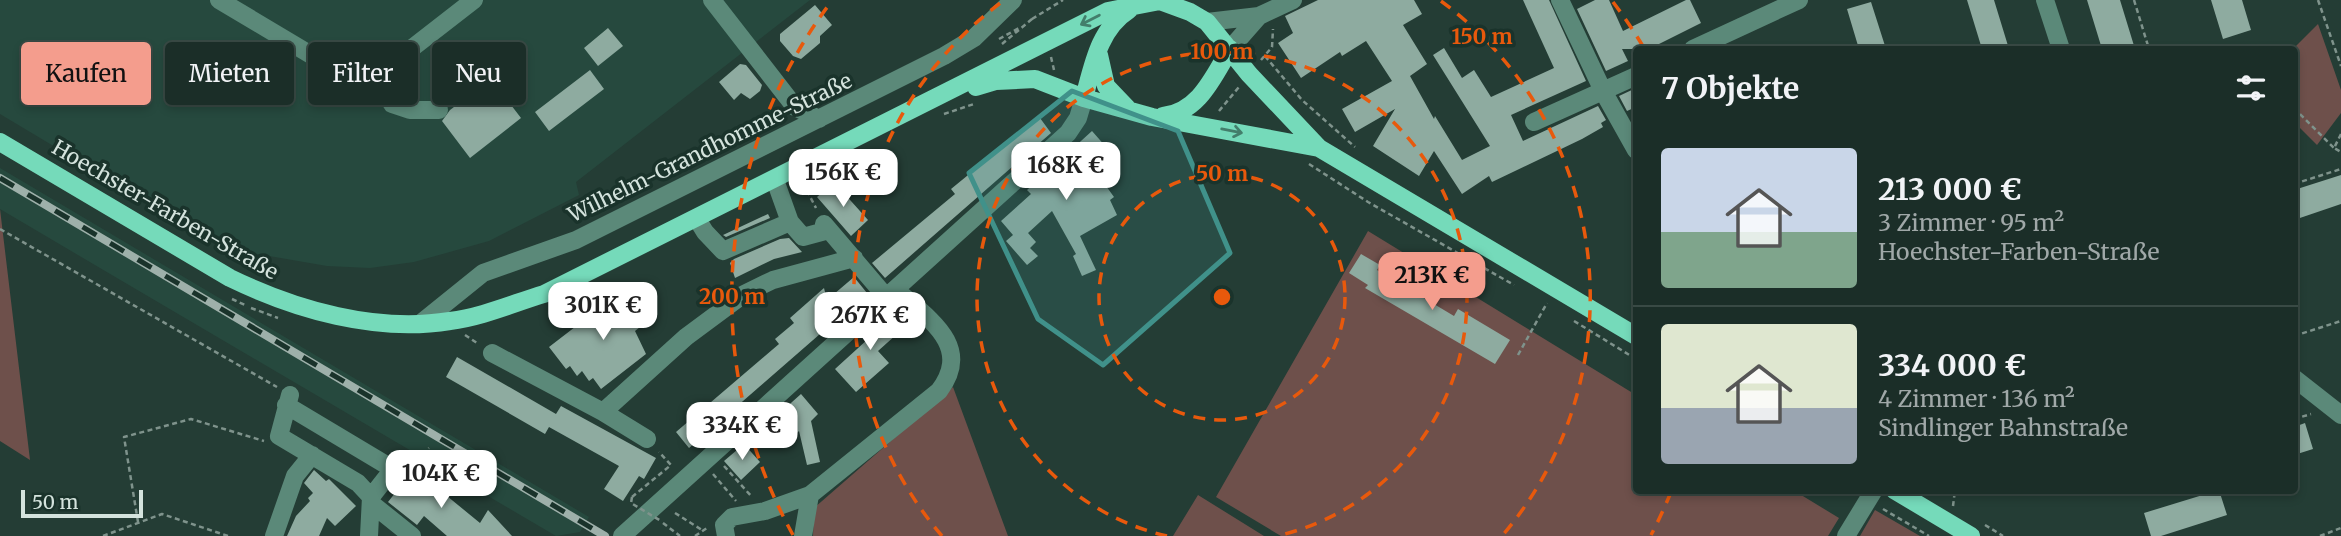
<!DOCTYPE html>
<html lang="de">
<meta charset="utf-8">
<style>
body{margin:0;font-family:Merriweather,serif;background:#243630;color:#f1f3f6;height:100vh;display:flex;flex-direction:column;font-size:26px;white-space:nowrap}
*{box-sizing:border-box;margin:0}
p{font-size:23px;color:#a0a8a8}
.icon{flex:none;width:38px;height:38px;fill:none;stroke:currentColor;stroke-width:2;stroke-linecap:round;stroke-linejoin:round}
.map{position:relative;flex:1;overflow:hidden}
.details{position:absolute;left:1633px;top:46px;width:665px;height:448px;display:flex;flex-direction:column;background:#1b2e28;border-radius:7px;box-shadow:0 4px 10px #0003,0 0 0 2px #394a45}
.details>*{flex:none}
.banner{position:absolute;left:21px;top:42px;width:665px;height:63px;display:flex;gap:14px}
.scale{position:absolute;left:21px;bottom:18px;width:122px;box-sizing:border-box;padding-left:7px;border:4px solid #d4e3dd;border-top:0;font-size:19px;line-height:24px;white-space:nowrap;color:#d4e3dd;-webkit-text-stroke:5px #1a332b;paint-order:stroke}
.price{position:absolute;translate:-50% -60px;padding:0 16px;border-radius:14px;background:#fff;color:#222;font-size:23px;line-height:46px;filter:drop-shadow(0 2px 4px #0008)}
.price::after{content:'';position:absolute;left:50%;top:42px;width:21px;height:16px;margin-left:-10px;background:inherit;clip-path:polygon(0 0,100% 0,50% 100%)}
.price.on{background:#f49d8d;color:#111}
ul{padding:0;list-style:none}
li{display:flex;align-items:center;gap:21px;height:175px;padding:0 28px}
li+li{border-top:2px solid #394a45}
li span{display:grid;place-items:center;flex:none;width:196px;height:140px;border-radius:7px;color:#555}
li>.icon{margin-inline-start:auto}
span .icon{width:84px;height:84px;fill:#fffc;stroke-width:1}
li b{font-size:30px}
h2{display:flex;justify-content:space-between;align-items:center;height:84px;padding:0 28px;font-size:30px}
.chip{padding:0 24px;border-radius:7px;background:#1b2e28;box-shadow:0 4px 10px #0003,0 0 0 2px #394a45;font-size:24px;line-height:63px}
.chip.on{background:#f49d8d;color:#111}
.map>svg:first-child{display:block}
.built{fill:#26493e}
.green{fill:#6e504b}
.building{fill:#8eaba0}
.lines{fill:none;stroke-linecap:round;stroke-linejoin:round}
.path{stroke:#7f938c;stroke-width:2.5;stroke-dasharray:5 3.5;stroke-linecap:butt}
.minor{stroke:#5b8979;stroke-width:18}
.major{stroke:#75daba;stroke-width:18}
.rail-casing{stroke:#9eb0aa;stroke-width:8}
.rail{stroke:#1a332b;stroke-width:5;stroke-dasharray:16;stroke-linecap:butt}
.path-bridge{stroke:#7f938c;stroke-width:2.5;stroke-dasharray:5 3.5;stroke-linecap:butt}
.oneway{stroke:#437e6b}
.marked{fill:#40918a;fill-opacity:0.2;stroke:#40918a;stroke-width:5;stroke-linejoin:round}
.ring{fill:none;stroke:#e8590c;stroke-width:3.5;stroke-dasharray:12 9}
.labels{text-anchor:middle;stroke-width:7;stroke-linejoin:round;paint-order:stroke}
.street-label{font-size:21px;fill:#d4e3dd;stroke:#1a332b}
.centre{fill:#e8590c;stroke:#1a332b;stroke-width:3.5}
.ring-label{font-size:21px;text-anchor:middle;font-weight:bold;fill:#e8590c;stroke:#1a332b;stroke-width:7;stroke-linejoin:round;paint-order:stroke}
</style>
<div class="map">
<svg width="2341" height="536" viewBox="0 0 2341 536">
<rect width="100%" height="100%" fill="#243d35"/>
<path class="built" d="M0,0H810L576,182L579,195L489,241L414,262L370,268L327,266L246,252L184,224L0,114Z
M0,168L408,410L589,517L580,532L556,536L100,268L0,209Z"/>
<path class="green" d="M2318,24L2341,90V113L2317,145L2294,122L2293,49Z
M0,209L30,460L0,441Z
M1368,231L1636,395V490H1793L1839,518L1828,536H1281L1216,497Z
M953,387L1008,536H813L814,508Z
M1198,495L1264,536H1173Z
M1875,510L1920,536H1860Z"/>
<path class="building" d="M1318,0H1414L1422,14L1403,25L1427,64L1410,76L1434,119L1435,116L1462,160L1490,146L1433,55L1444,48L1462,78L1474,70L1491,97L1554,68L1523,0H1549L1586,81L1511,115L1523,141L1598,106L1606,120L1601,123L1603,127L1582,139L1492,182L1489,176L1462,194L1434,151L1419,176L1373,146L1395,109L1355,132L1342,109L1392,81L1366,41L1342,56L1340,52L1301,78L1278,43L1293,33L1285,16Z
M1595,0H1609L1623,31L1686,0H1690L1701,23L1649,49H1622L1628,61L1606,71L1577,9Z
M1967,0H1994L2009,49H1982Z
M2087,0H2120L2135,49H2102Z
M2211,0H2242L2251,30L2223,39Z
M1871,2L1886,49H1859L1847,9Z
M815,5L832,25L820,36V43L801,59L793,56L780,41V34Z
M608,28L623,46L598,66L584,48Z
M740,64L746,65L762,85L760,91L750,99L741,93L734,100L719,82Z
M590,70L604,89L549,131L535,112Z
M491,79L521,118L470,158L442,121L450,110Z
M1636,88V107L1627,111L1619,96Z
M1040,118L1051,133L885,278L872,263L955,194L951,189L973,171L971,169Z
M1092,131L1114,156L1096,172L1114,197L1110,200L1117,215L1080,236L1096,270L1082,276L1073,256L1076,254L1052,211L1028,233L1036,242L1030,248L1038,256L1027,265L1006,241L1013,235L1001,221L1031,194L1027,190Z
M880,156L896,175L883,187L866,168Z
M2341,175V204L2294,220V190Z
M834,182L868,220L851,236L817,197Z
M768,214L770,218L726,237L723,235Z
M789,238L802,252L774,259L735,278L730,263L734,259L780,239Z
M1361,254L1380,265L1377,270L1454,316L1458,309L1510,340L1495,364L1365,288L1368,285L1349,273Z
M854,277L867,293L689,448L676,432L779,344L775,339L794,323L790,318L824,288L827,300Z
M623,290L640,313L633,319L640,327L635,331L646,354L601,389L593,378L589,381L582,371L577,376L570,366L566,369L549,347Z
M890,309L906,326L878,351L889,363L856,392L835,369L868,339L863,334Z
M457,357L556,414L561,406L656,458L644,479L639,476L623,501L604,489L619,466L549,427L545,434L446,377Z
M801,394L818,414L811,421L820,462L807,465L799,431L782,447L764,427Z
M2305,423L2313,449L2294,455V427Z
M744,444L760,462L741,480L724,461Z
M414,469L480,523L488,510L512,536H447L424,516L417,525L388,502Z
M314,470L326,481L329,479L356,506L335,526L327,518L319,536H287L296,516L310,501L308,498L313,493L304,483Z
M2219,490L2227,515L2161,536H2151L2144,513Z"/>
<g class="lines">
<path class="path" d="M2134,0L2149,49
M2318,0L2341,66
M1032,19L1063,0
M999,39L1021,27
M1002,44L1032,19
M1265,56L1302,100L1355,147
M1051,57L1054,70
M1261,60L1272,47L1273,29
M2294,108L2334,148
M1219,111L1239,87
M944,114L974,104
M2341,134L2334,148L2341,152
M1309,164L1368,202L1514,285
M803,183L816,208
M2294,184L2341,169
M0,229L277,387
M232,299L245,305
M251,308L278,318
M1574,321L1636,359
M465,335L477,343
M2294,336L2341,321
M1518,355L1547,303
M2294,419L2311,414
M410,466L429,448
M724,466L752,497
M713,474L736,501
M2158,494L2170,490
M632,497L671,465L659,452
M1953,506L1955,490
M1883,509L1929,536
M675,513L702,530
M138,522L124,437L191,419L264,441
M663,523L680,536
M1985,525L2003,536
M103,536L162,514L228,536
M695,536L707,528
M2320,536L2341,528"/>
<path class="minor" d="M219,0L348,77L365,82H383L398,59L474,0
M712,0L795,107L819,119
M1560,0L1603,91L1636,150
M2045,0L2061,49
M1207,22L1259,16L1293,0
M1230,49L1259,16
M1693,49L1799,0
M383,82L392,104L410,110H439
M1534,122L1636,76
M697,219L705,232L723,251L790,222L775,180
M790,222L803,237L829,230
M824,224L887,298
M421,323L483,273L576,240L944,56L974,38L1013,0
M492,353L603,412L647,439
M2294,378L2341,415
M290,395L279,436L358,483L371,497L369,536
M286,405L393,469L371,497
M603,412L686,337L744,294L773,280L854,258
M372,504L412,536
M274,536L295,476L312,455
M622,536L1068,133L1078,118L1084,98
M726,536L724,525L732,517L765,511L810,495L939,391C973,346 929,319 896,290
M803,536L810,495
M1846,536L1874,490"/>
<path class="major" d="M1099,55L1106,86L1127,108
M976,87L996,81L1035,79L1084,98L1152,117L1319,148
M1084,98C1093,65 1099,29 1129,10
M1163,116C1199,112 1213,77 1230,49
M0,142L230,278C296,310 376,333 450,321C482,317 514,303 544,294L1108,11L1160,1L1190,12L1207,22L1249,74L1319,148L1636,336
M1894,490L1971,536"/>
<g class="rail-casing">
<path id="rail" d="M0,178L605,536"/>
</g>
<use href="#rail" class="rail"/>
<path class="path-bridge" d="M632,497L631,503L661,521"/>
</g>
<defs><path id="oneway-shaft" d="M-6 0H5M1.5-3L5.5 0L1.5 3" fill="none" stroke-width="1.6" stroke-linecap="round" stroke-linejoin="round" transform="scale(1.75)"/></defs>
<g class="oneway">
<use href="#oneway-shaft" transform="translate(1090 20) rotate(153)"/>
<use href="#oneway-shaft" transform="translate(1232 131) rotate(11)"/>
</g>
<path class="marked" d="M1072,91L1178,131L1230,253L1103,365L1038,319L969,173Z"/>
<g class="ring">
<circle cx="1222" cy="297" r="123"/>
<path d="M1167 536A245 245 0 1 1 1277 536"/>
<path d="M942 536A368 368 0 0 1 1003 1M1441 1A368 368 0 0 1 1502 536"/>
<path d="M1671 492A490 490 0 0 1 1651 535M793 535A490 490 0 0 1 831 2M1613 2A490 490 0 0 1 1644 48"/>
</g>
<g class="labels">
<g class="street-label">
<text transform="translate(710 148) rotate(-26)" y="7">Wilhelm-Grandhomme-Straße</text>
<text transform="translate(165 210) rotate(30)" y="7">Hoechster-Farben-Straße</text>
</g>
</g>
<circle cx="1222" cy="297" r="10" class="centre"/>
<g class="ring-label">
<text x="1482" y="44">150 m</text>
<text x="1222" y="59">100 m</text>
<text x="1222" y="181">50 m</text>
<text x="732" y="304">200 m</text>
</g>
</svg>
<div class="scale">50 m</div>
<b class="price" style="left:1066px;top:202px">168K €</b>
<b class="price" style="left:843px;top:209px">156K €</b>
<b class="price on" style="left:1432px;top:312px">213K €</b>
<b class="price" style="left:603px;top:342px">301K €</b>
<b class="price" style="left:870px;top:352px">267K €</b>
<b class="price" style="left:742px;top:462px">334K €</b>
<b class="price" style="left:441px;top:510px">104K €</b>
<div class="banner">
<a class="chip on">Kaufen</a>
<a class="chip">Mieten</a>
<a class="chip">Filter</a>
<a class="chip">Neu</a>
</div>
<section class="details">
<h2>7 Objekte<svg class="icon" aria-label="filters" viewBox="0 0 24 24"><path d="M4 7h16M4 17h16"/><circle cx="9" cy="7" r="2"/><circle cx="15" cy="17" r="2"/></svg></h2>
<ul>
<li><span style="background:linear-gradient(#c9d6e8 60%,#7fa58c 0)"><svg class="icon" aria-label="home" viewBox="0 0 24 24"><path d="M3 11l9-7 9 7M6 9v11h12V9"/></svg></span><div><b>213 000 €</b><p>3 Zimmer · 95 m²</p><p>Hoechster-Farben-Straße</p></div></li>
<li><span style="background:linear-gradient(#dfe7d0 60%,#9aa5b1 0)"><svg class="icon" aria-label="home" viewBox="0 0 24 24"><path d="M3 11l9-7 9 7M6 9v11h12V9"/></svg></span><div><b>334 000 €</b><p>4 Zimmer · 136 m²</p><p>Sindlinger Bahnstraße</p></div></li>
</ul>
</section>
</div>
